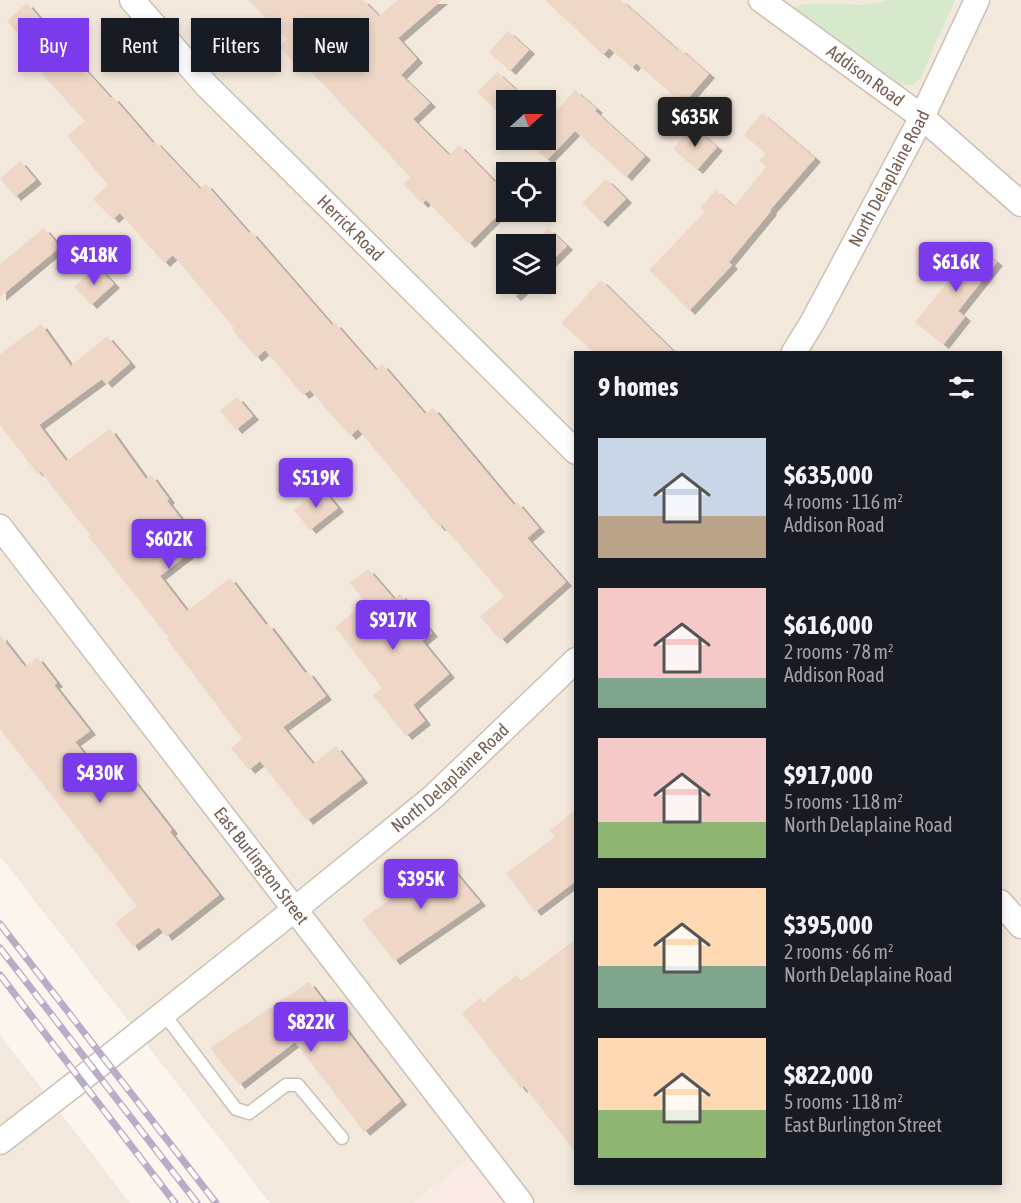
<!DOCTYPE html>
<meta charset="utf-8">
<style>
body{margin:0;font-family:"Asap Condensed",sans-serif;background:#242831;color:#f1f3f6;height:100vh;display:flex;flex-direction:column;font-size:22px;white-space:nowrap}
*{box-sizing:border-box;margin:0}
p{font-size:20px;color:#9ea1a6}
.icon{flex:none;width:33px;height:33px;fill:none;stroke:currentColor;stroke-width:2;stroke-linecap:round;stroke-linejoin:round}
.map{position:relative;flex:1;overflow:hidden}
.panel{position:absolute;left:574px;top:351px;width:428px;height:834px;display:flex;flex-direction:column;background:#171b24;border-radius:0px;box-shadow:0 3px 9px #0003}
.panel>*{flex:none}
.banner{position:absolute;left:18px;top:18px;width:466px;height:54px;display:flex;gap:12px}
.needle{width:39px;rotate:69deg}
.controls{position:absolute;left:496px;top:90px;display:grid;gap:12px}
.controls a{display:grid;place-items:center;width:60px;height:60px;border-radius:0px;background:#171b24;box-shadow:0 3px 9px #0003;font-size:30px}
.price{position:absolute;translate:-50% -51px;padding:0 14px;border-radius:6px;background:#7c3aed;color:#fff;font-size:20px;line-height:39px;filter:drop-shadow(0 2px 3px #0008)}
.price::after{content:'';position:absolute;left:50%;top:36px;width:18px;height:14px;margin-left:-9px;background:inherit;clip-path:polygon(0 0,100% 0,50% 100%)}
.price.selected{background:#222;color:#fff}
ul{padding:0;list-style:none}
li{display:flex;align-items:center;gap:18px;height:150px;padding:0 24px}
li span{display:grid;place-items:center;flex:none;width:168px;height:120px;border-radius:0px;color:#555}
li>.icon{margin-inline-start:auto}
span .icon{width:72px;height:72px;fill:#fffc;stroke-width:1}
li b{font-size:26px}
h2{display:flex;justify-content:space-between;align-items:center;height:72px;padding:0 24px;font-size:26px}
.tag{padding:0 21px;border-radius:0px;background:#171b24;box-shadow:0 3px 9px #0003;font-size:21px;line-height:54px}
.tag.selected{background:#7c3aed;color:#fff}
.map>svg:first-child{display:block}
.residential{fill:#f3e8dc;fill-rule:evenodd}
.commercial{fill:#faeae3}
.green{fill:#d7e9cc}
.building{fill:#efd7c7;filter:url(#shadow)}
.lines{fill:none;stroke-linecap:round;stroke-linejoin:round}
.lane-casing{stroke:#cdbfb3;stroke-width:15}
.street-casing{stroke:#cdbfb3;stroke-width:27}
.lane{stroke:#fff;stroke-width:12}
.street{stroke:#fff;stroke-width:24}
.rail-casing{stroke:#baabc6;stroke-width:7}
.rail{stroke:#fefaf4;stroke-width:4.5;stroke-dasharray:14;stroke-linecap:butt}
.labels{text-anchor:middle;stroke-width:4.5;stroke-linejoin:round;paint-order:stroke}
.street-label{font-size:18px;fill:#765f51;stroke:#fefaf4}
</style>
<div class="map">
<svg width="1021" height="1203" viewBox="0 0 1021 1203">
<defs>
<filter id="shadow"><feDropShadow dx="6" dy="4" stdDeviation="0" flood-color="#0004"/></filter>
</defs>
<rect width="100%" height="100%" fill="#fbf6ed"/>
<path class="residential" d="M0,0H1021V1203H526L483,1148L413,1203H270L0,856ZM507,100H546V140H507ZM507,172H546V212H507ZM507,244H546V284H507ZM576,352H1000V1184H576Z
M0,1035L130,1203H0Z"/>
<path class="commercial" d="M483,1148L526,1203H413Z"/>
<path class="green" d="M888,0H955L921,77L913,85H905L900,84L873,64L794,11V8C807,0 842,5 860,5C870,4 879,3 888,0Z"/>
<path class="building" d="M248,0H363L379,16L398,0H442L398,38L417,59L401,75L430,103L413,119L449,155L459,145L495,182L507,170V206L469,244L426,200L422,204L403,184L410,177L304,64L300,68L279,47L287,39Z
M545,0H621L678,50L679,48L709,74L683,104L636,63L632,68L609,48L603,55Z
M27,3L68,51L111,98L113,97L153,143L155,141L200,189L206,184L249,233L251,232L332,325L335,323L376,370L382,364L425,414L433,408L514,505L517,502L539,528L527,538L566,582L501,640L480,617L504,596L442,525L439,527L358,429L350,436L310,390L303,395L265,350L256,358L232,329L234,328L173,255L164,263L120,213L113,219L93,199L108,185L67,136L85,121L42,74L48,69L7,21Z
M508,31L529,50L510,71L489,52Z
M497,72L527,100H507V121L477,92Z
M575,90L597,109L595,111L645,156L626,177L575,131L547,160L526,140H546V119L548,120Z
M762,113L815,158L770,210L771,211L729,262L732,265L689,311L649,270L705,212L700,208L715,190L734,206L766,167L759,161L766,154L744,135Z
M693,126L717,147L697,170L673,149Z
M20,161L36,180L15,197L0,179Z
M606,179L626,199L602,223L582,203Z
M44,228L60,247L0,297V264Z
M548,228L567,246L546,267V244H532Z
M970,240L997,262L958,311L965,317L943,345L915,322L955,273L948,267Z
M97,266L114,284L91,305L74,287Z
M507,269V284H529L515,297L497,279Z
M601,280L674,352H593L561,323Z
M41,324L71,366L107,336L130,363L106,384L102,379L39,425L66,461L110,429L146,479L151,475L169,499L167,501L201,544L160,576L187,611L230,578L266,625L268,624L305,673L308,672L326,696L283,727L313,764L336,746L362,779L307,821L260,761L249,770L231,748L242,739L167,639L169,638L88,536L90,535L40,471L37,473L0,425V354Z
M237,397L253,416L236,430L220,411Z
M322,488L338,508L310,530L294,510Z
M368,569L394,599L400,594L432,633L422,641L449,674L413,705L425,721L406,736L373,695L382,688L335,627L366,603L350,583Z
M0,635L25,667L37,657L57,683L54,685L90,731L75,742L109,786L127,772L172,830L170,832L219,895L166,937L159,927L133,947L115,923L137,906L0,729Z
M576,810V881L535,912L506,873L555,837L550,830Z
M444,859L480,902L394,961L362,920Z
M576,939V1153L524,1086L521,1089L462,1013L480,998L483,1002L517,975L521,981Z
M309,982L401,1101L364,1132L295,1042L239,1085L210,1048Z"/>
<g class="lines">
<g class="lane-casing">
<path id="lane" d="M164,1014L236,1109L249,1113L286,1085H298L342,1138"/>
</g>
<g class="street-casing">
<g id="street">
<path id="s1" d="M132,0L207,86L576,452"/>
<path id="s2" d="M761,0L922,117L1021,204"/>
<path id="s3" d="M794,352L812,323L922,117L977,0"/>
<path id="s4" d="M0,527L521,1203"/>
<path d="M1000,902L1021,926"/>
<path id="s5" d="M0,1142L80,1080L294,910L433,797L576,660"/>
</g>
</g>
<use href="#lane" class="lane"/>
<use href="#street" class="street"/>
<g class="rail-casing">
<path id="rail" d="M0,924L216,1203
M0,948L197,1203
M0,975L175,1203"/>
</g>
<use href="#rail" class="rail"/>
</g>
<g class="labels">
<g class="street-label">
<text dy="6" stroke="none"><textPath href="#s2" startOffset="129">Addison Road</textPath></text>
<text dy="6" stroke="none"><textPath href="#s3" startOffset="198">North Delaplaine Road</textPath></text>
<text dy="6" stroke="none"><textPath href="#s1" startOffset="316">Herrick Road</textPath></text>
<text dy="6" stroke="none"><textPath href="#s5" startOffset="579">North Delaplaine Road</textPath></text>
<text dy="6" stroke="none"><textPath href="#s4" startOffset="428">East Burlington Street</textPath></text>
</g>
</g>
</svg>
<div class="controls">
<a><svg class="needle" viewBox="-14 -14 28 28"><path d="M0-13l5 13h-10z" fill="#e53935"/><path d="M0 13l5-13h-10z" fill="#9ea1a6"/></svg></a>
<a><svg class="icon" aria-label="locate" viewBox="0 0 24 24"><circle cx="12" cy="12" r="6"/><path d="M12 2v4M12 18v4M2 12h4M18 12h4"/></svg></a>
<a><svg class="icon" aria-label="layers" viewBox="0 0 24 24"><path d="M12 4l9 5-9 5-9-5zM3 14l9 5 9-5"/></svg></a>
</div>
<b class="price selected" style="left:695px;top:148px">$635K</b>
<b class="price" style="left:94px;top:286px">$418K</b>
<b class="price" style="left:956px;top:293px">$616K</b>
<b class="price" style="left:316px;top:509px">$519K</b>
<b class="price" style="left:169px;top:570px">$602K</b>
<b class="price" style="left:393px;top:651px">$917K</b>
<b class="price" style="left:100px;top:804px">$430K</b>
<b class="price" style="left:421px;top:910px">$395K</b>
<b class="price" style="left:311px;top:1053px">$822K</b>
<div class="banner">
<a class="tag selected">Buy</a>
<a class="tag">Rent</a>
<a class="tag">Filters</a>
<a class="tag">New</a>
</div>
<section class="panel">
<h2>9 homes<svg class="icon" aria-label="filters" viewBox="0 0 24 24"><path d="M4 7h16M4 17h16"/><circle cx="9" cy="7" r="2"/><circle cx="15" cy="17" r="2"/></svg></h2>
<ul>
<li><span style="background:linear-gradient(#c9d6e8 65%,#b9a48a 0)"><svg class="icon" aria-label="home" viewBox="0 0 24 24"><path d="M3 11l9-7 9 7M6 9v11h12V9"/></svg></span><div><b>$635,000</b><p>4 rooms · 116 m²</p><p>Addison Road</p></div></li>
<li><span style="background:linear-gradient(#f6c9c9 75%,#7fa58c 0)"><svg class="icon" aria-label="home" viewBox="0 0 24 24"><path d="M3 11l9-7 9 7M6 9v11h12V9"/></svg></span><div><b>$616,000</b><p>2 rooms · 78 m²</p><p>Addison Road</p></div></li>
<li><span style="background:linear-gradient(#f6c9c9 70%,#8fb573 0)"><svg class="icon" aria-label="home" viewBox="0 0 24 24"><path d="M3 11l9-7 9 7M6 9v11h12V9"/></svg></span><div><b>$917,000</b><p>5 rooms · 118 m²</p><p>North Delaplaine Road</p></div></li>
<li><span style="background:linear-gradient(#ffd9b3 65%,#7fa58c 0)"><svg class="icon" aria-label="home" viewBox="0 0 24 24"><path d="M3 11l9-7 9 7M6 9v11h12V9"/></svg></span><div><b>$395,000</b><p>2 rooms · 66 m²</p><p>North Delaplaine Road</p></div></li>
<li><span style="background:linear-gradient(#ffd9b3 60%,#8fb573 0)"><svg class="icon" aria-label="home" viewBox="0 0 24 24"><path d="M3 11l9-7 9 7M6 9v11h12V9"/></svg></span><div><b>$822,000</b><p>5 rooms · 118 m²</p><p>East Burlington Street</p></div></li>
</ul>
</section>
</div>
